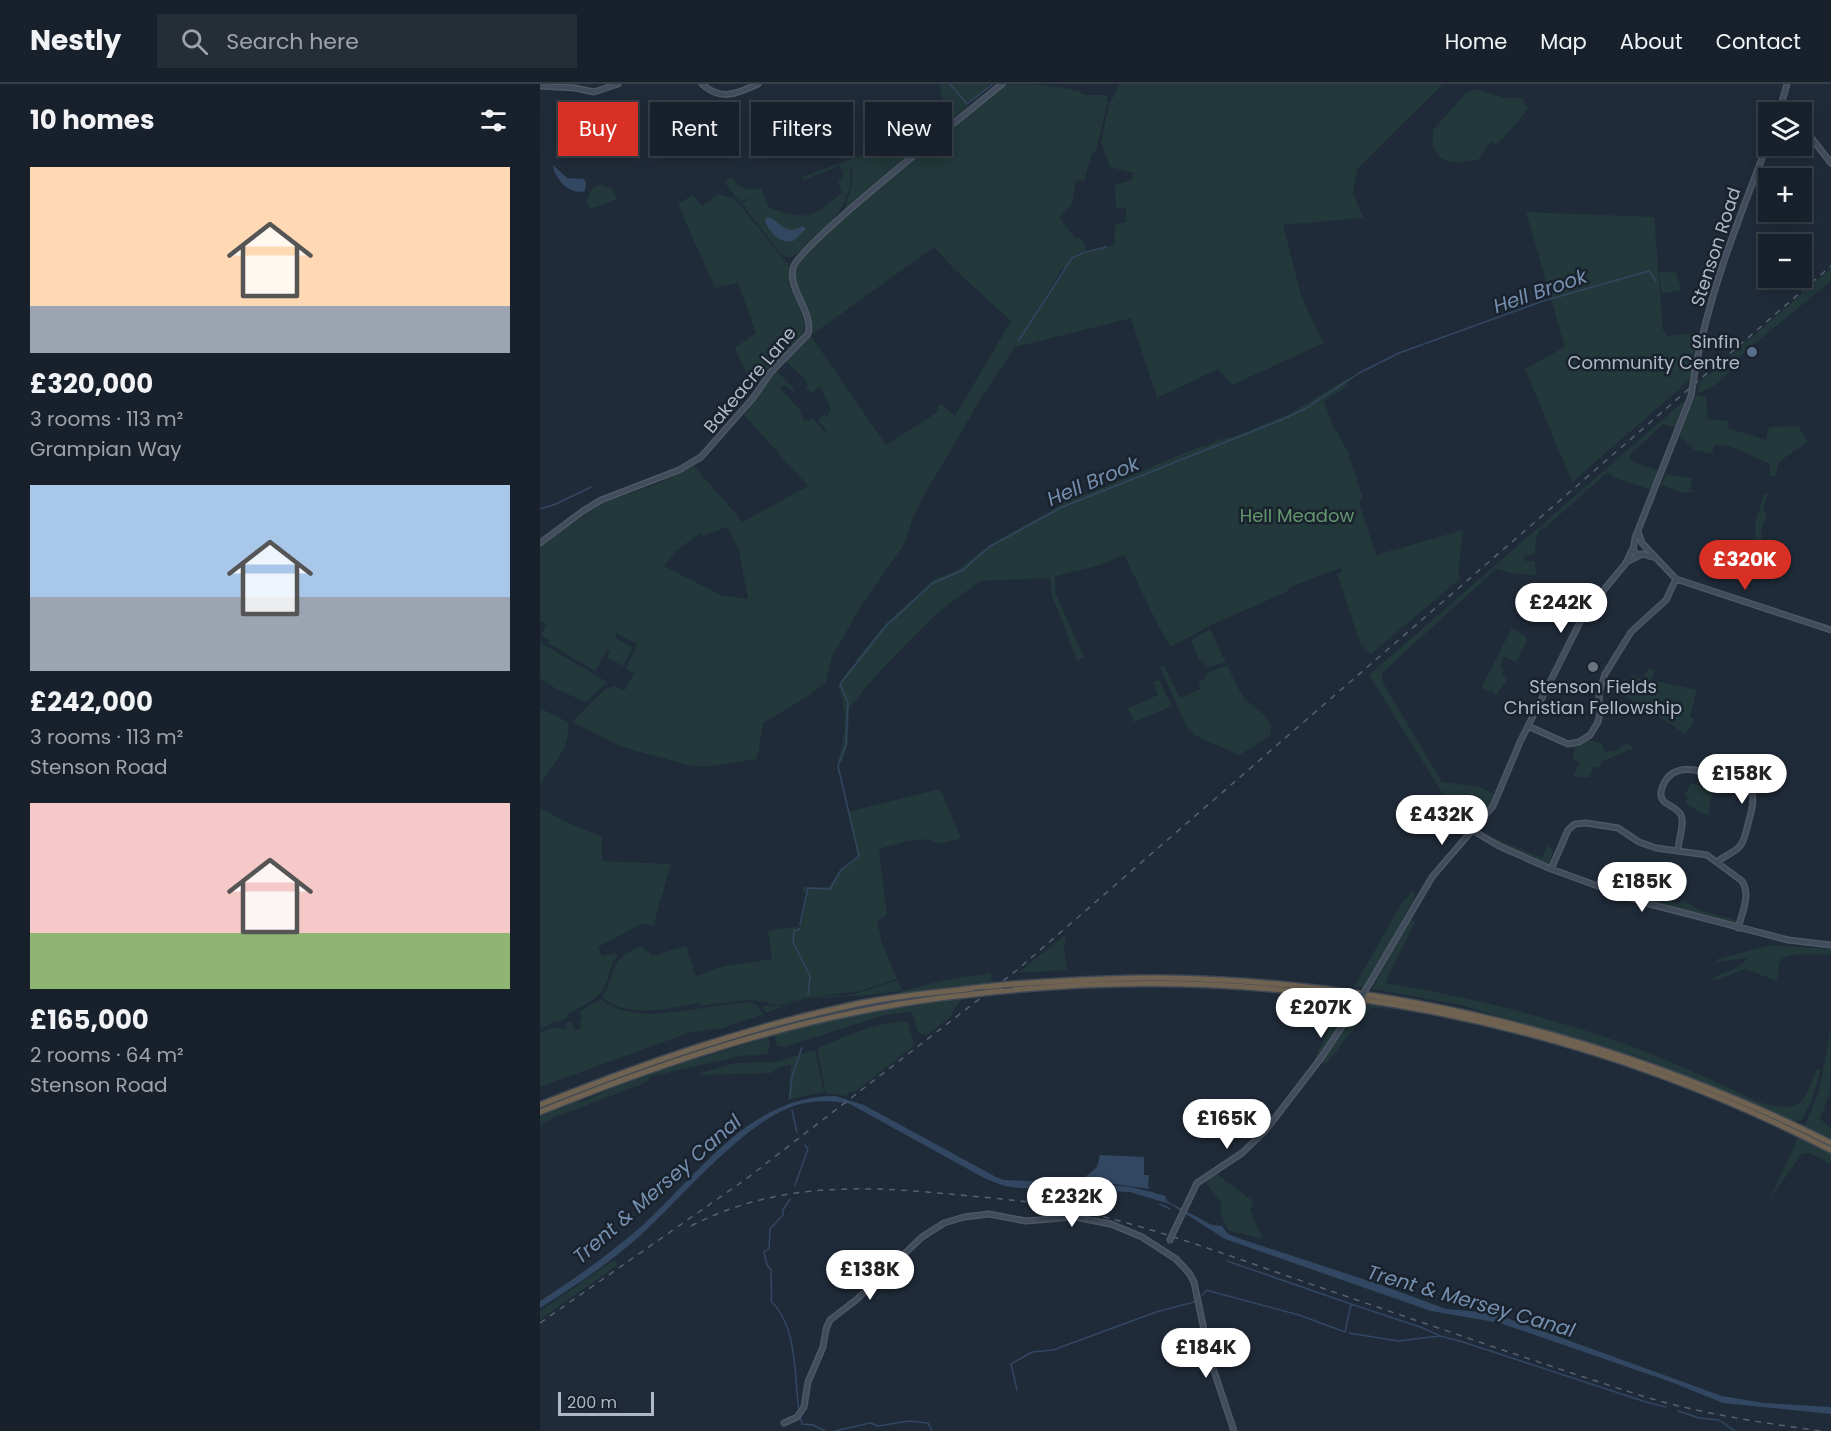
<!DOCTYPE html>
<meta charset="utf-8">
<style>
body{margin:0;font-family:Poppins,sans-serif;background:#252d37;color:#f1f3f6;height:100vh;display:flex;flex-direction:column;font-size:22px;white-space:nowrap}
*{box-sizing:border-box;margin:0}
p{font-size:20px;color:#9fa3a9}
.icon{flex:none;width:33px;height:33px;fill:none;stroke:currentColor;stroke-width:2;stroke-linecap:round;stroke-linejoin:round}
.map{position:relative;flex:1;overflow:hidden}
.panel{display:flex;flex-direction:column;background:#18202b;width:540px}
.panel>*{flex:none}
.hud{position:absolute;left:18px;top:18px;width:570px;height:54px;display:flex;gap:12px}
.controls{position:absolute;left:1218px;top:18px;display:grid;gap:12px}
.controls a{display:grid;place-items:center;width:54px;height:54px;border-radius:0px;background:#18202b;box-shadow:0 3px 15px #0003,0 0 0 2px #363e47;font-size:30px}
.scale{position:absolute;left:18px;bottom:15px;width:96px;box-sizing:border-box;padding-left:6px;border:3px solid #aeb8c6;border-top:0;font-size:16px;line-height:21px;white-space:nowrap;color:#aeb8c6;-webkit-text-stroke:4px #19222d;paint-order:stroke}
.price{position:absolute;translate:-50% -51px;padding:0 14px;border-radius:21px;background:#fff;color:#222;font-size:20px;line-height:39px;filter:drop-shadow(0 2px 3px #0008)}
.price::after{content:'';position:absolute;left:50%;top:36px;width:18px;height:14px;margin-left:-9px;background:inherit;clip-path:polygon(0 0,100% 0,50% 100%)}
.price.selected{background:#d93025;color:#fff}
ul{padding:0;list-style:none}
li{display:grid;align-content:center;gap:12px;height:318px;padding:0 30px}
li span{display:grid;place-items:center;height:186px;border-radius:0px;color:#555}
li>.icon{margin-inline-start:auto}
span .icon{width:108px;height:108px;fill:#fffc;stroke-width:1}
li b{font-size:26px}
h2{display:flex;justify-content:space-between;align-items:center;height:72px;padding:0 30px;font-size:26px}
.pill{padding:0 21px;border-radius:0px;background:#18202b;box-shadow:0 3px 15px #0003,0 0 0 2px #363e47;font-size:21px;line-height:54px}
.pill.selected{background:#d93025;color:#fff}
header{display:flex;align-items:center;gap:36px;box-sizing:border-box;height:84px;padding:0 30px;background:#18202b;border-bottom:2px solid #363e47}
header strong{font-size:28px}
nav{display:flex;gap:33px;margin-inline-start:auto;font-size:21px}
.search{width:420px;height:54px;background:#252d37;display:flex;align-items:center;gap:15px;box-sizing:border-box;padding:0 21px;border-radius:0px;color:#9fa3a9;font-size:22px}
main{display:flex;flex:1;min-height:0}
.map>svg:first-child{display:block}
.green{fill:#22383a;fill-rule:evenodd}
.water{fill:#324761}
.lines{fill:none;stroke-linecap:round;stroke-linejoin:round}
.stream{stroke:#324761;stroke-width:1.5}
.secondary-casing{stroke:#4e5864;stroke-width:7}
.highway-casing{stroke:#3e4854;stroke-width:8}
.secondary{stroke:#414c5c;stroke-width:4}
.highway{stroke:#6f6250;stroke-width:5}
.rail{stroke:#556170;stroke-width:1.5;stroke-dasharray:6 6;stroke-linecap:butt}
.secondary-bridge-casing{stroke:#4e5864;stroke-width:7;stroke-linecap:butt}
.highway-bridge-casing{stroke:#3e4854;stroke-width:8;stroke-linecap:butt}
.secondary-bridge{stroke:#414c5c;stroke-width:4}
.highway-bridge{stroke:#6f6250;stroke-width:5}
.service-dot{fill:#5c6f8a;stroke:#19222d;stroke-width:2}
.worship-dot{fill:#6b7280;stroke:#19222d;stroke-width:2}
.labels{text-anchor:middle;stroke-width:5;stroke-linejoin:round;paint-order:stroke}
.street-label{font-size:18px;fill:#aeb8c6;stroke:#19222d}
.poi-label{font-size:18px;fill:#aeb8c6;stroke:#19222d;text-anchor:end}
.park-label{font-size:18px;fill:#64976f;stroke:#19222d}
.water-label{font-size:20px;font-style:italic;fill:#748faf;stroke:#19222d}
</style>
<header>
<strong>Nestly</strong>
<div class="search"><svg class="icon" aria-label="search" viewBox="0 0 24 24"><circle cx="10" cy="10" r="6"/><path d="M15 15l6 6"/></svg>Search here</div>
<nav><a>Home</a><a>Map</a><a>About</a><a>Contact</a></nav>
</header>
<main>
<section class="panel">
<h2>10 homes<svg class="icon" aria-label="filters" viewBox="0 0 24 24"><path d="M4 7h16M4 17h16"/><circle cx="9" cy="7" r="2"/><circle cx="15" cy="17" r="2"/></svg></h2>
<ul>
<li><span style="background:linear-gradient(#ffd9b3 75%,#9aa5b1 0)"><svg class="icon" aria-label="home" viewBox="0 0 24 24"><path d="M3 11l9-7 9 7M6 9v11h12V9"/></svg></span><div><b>£320,000</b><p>3 rooms · 113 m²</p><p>Grampian Way</p></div></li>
<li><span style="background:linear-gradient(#a9c7e8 60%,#9aa5b1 0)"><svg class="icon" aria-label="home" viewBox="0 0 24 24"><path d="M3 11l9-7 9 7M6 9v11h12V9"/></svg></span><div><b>£242,000</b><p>3 rooms · 113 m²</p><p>Stenson Road</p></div></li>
<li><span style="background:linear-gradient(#f6c9c9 70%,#8fb573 0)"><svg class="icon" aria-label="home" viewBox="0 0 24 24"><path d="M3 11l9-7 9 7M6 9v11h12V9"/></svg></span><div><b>£165,000</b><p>2 rooms · 64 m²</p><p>Stenson Road</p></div></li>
</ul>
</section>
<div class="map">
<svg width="1291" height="1347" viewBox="0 0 1291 1347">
<rect width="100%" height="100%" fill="#202b39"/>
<path class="green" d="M400,0H450L430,19L428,17L425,19L428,22L304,126C309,111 314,98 312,83H310C317,120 280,154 252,173H247L241,170L202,120L212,112L200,118L184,98L192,93C201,104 206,108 221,104L228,123C268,137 270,135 302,109L298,98L304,93L300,82L264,96L262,93L313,74L327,71L352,74L376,55L399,43L396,32L403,29Z
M462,0L502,1L539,7L544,11H567L568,13L565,16L568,17L556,68L552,69L544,97L536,96L532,120L519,133L535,154H539L544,158L546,167L536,170L521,187L481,253L534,173L574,161L575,140L586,138V124L576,125L575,101L592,96L593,89L570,83L561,59L569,21L580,0H903L818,84L813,108L823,134L743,141L762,214L784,259L692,301L678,285L617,314L591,234L475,263L443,311L383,413L373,433L365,459L323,519L292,572L286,598L267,613L223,639L217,675L165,683L152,682L82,663L32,638L65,605L75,602L84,607L94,589L86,585L97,560L75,548L77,555L93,564L83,582L67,573L70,567L68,565L55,587L8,559L9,556L1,551L7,541L0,537V463L4,459L63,419L114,401L154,382L203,438L268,402L204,331L236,286L255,306L253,307L244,301L241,305L262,328L261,331L265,337L273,334L284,348L287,346L278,337L284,330L286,333L288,332L287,329L291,326L282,305L280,303L271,309L266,304L268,301L263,293L245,277L271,252L346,361L398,328L397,323L401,320L415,332L471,237L413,184L394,163L273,250L268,242L253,192L256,178L292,141ZM187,443L199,467L208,515L181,511L124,482L136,467L160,449L163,452Z
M937,5L964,14H982L988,25L962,56L956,60L952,57L938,76C920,78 904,84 893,64V46L926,9Z
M61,100L72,105L77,115L50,125L46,118L52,105Z
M179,110L195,115L248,180L265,242L261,255L224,291H207L195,264L216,249L198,199L175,204L138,120L153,111L162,122Z
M986,128L1114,133L1123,246L1127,252L1158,249L1151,295L1032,398L985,285L1025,263Z
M1291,184V197L1202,270C1191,287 1177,305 1157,309L1159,299Z
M1119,188H1136L1141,206L1122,210Z
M806,295L809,297L802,306L784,317L792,339L808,368L823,415L819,418L836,471L923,446L918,490L921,494L831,570L820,559L797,490L802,488L801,484L752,502L746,508L669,542L631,563L619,543L584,471L561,481L515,492V508L544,573L537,577L512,511L510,494L440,497L395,531L339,588L309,624L308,661L302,677H298C306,651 308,626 298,602L309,585L311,586L318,579L315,577L346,539L393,496L416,487L451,460L516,424L527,415L552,408L659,363L669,361L677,356L693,353L751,329Z
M1157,310L1166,313L1168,335L1189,337L1188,344L1226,356L1229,343L1258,342L1268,357L1239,378L1235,393L1229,392L1230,380L1190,362L1174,361L1172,370L1155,366L1138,350Z
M1144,317L1145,321L1136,344L1123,340L1092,369L1089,376L1119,387L1111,406L1073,393L1068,388L1008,441L1007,444L999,446L995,460V471L984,472V477H995L996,491L975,490L956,485L842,589V597L902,698L940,703L954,710L949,724L927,749L829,591Z
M1126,390L1152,394L1150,406L1156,408L1143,409L1121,401Z
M1228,409L1223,424L1227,433L1221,444C1223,459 1220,473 1221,489L1218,490L1215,440L1224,410Z
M972,544L985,552L987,557L976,578L964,573L960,582L965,585L962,590L967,596L957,610L952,609V604L950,608L941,604Z
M670,545L686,578L666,584L662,576L659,577L651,556Z
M0,558L67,598L46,618L18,606L0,594Z
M624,581L640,614L660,605L659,597L664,595L666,590L687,581C692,591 696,602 703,612C712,625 739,633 729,653L699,671L654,651L655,650L648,646L620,583Z
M1109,584L1115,587L1111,596L1157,606L1150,633L1155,635L1145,651L1134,642L1081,610L1092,591L1102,596Z
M619,596L632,622L594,638L588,624L618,611L613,598Z
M0,624L28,638C32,663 12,681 0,701Z
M1048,656L1061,660L1065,668L1077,666L1082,661L1089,660L1094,664L1063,677L1059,684L1053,682L1049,694L1034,692L1039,678L1033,676L1035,661Z
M1151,699L1173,706L1168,731L1160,729L1146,719L1148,713L1144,712Z
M400,705L421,754L399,760C384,749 356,761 339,765L347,831L337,836L342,859L357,895L317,908L272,912L311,911L358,896L362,907L405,896L451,889V895L454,899L362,911L361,907L332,911L267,914L226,929L223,922H242L266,913L240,921L229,920L227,916L226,918L209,916L157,922L162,918C132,924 89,936 62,913C80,885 64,879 101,862L113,872L146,862L156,892L184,882L232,875L228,847L261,842L268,812L263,807V803H289L302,784L318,772L308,728Z
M0,724L34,742L62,752V777L131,780L113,842L103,839L58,863L62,872L76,869L78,871C70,880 70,891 65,902C59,916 40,923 27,930L28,933L17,939L16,937L0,945Z
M942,749L1002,774L1008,760L1013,767L1010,779L1006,781L940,751Z
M873,806L875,813L829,896L824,904L814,903L860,822Z
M1105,811L1140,820L1142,815L1159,826L1198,837L1193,840L1103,816Z
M869,835L875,838L845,899C928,912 1009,933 1088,961C1134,978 1178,999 1222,1019C1261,1029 1264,1020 1276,985L1281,986L1271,1018L1261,1037H1253L1100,973L920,921L832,905Z
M525,851L526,853L524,863L527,886L478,889Z
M1232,861L1291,865V871C1280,871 1244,867 1240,878C1238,884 1238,891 1237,897L1205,885L1180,895L1170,897C1180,887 1200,887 1207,874L1178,878L1177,875Z
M780,913L816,918L777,977L774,975L802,921L777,918Z
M422,914L409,934L387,951L378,949L372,928L344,931L245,963L237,962L234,951L301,934Z
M61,915C94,945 169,919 209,918L217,921L224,932L221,931L183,944L151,948L0,1003V949L13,943L26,946L27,938H34L33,942L36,946L41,944L40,935L43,934L39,928Z
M822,919L852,925L831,924L786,980L782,978Z
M363,937L368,938L374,962L313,1009V1006L305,1012L286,1009L277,965C304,952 333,940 363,937Z
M1291,944L1290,1008L1280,1035L1291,1044V1055L1265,1042L1279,1007Z
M228,953L230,959L228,970L200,972L109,993V996L100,1001L15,1033L0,1042V1033L34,1018H41L98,993Z
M275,966L284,1008L248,1016L251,981L239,983L231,989L165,991L160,989L196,979L237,978Z
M1258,1054L1291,1069V1080L1269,1069L1262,1070L1229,1116Z
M674,1088L714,1118L710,1126L723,1155L688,1146L681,1130V1118L664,1097L665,1094Z
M74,1176L79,1180L0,1236V1227Z"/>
<path class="water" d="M13,81L27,94L44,95L46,99L45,107C30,112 14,94 13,81Z
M229,133C241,139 247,152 262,142L266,145L253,157C239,160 231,149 225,138L226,134Z
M295,1012L324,1021L456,1093L464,1096L538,1099L557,1083L560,1071L604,1073V1091H609L608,1102L610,1105L545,1096L547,1099L590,1103L612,1108L625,1112L627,1117L672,1141L682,1142L688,1150L701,1155L841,1201L906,1225L941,1228L967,1234L1182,1312L1224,1319L1291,1323V1330L1183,1319L1131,1298L960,1239L891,1227L685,1155L630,1120L590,1108L481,1104L464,1102L444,1094L310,1020C291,1016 269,1016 251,1023C198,1043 138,1119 94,1157C64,1183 33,1203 0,1224V1217C36,1194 71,1169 103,1141C160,1089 210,1012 295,1012Z"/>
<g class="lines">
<path class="stream" d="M410,0L427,20L453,0
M479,256L532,174L543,169L566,163
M0,425L16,420L51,403
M260,841L268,804L290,805L301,786L319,772L298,682L306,661L308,619L300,600L345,543L393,499L423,486L449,463L520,424L741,336L765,325L819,289L859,269L1003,217L1109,187L1116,197
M260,845L254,847L253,858L270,892L268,910
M250,1014L252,993L262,963
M252,1026L257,1048
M255,1101L268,1065L265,1061
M535,1110V1114
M250,1115L243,1126V1131L230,1145L229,1164L224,1168L227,1181L231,1186C230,1197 233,1206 231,1217C258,1243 254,1292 259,1328
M620,1120L630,1125
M687,1177L811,1220
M662,1211L667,1206L673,1208L759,1231L805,1248L811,1220L883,1244L900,1252
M809,1249L858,1257L900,1252L923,1258L1106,1318L1126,1323
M477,1306L471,1280L492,1268L513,1266L616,1228L654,1218
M1138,1327L1159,1334L1179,1336L1195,1347
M260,1332L262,1340L273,1341L285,1347
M295,1347L330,1339L338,1342L369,1337L388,1339L392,1347"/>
<g class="secondary-casing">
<path id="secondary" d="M162,0C181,18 198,9 218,0
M0,2L35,4L54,8L78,0
M1242,19L1251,28
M1239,28L1247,0
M1262,42L1291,79
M1155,287C1169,208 1199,134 1228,59
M1098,447L1102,459L1136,495L1291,546
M0,459L43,427L61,416L139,386L161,373L213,314L231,288L268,250C274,229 248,206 253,184C258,161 432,25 462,0
M1102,470L1116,474
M1099,471L1093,467L1095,454L1151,312
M1086,478L1102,470
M988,642L1028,660L1039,658L1050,651L1058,638L1060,629L1059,609L1065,590L1091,548L1126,516L1136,495
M932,746L959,762L1011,785L1102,818L1248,856L1291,861
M1138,767C1138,757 1145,739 1141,731C1135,719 1116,722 1122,704C1131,677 1159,686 1178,691C1208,700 1220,700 1209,736C1207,744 1205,756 1200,762C1194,769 1184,772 1177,778
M1011,785L1028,746L1035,740L1046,739L1078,744L1099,758L1116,764L1167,771L1202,797C1211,811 1202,829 1198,844
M831,897L892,793L953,722L980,658L1044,530L1086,479L1092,466
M634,1147L657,1099L702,1069L725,1047L781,974L813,926
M244,1339L257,1333L264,1323L268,1298L283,1263L286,1245L290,1236L316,1216L382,1153L404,1139L424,1133L449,1130L486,1137L534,1133L571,1140L602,1153L636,1175L649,1189L654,1198L670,1275L694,1347"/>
</g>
<g class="highway-casing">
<path id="highway" d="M473,900C522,897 572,893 622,894C855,897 1083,955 1291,1059
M461,907C745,878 1037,935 1291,1066
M0,1021C105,979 211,942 322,919C362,911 404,908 444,903
M0,1028C140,971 284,925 434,910"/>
</g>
<use href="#secondary" class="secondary"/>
<use href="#highway" class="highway"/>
<path class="rail" d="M151,1142C230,1101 311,1101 398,1109C440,1113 484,1116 526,1124C612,1142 695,1174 779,1203C884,1239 990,1276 1096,1310C1156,1329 1218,1338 1280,1347
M0,1239L206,1095L477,886L1291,182"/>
<g class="secondary-bridge-casing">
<path id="secondary-bridge" d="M1151,312L1155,287
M813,926L831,897
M629,1158L634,1147"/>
</g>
<g class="highway-bridge-casing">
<path id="highway-bridge" d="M444,903L473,900
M434,910L461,907"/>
</g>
<use href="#secondary-bridge" class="secondary-bridge"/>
<use href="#highway-bridge" class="highway-bridge"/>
</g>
<circle class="service-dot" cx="1212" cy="268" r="6"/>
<circle class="worship-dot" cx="1053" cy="583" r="6"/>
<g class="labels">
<g class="street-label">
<text transform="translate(1176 163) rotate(-72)" y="6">Stenson Road</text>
<text transform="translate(210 296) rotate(-50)" y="6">Bakeacre Lane</text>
</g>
<g class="poi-label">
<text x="1200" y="264">Sinfin<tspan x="1200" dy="21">Community Centre</tspan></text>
<text x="1053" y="609" text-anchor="middle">Stenson Fields<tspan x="1053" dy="21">Christian Fellowship</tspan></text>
</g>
<g class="park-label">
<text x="757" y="438">Hell Meadow</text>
</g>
<g class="water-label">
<text transform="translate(1000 207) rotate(-19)" y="7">Hell Brook</text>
<text transform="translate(553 397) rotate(-23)" y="7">Hell Brook</text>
<text transform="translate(117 1105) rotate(-41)" y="7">Trent &amp; Mersey Canal</text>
<text transform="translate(931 1217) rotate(16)" y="7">Trent &amp; Mersey Canal</text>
</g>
</g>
</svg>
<div class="controls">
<a><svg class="icon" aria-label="layers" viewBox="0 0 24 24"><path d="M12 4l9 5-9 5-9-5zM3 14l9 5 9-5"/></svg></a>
<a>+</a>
<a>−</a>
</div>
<div class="scale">200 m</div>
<b class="price selected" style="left:1205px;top:507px">£320K</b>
<b class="price" style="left:1021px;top:550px">£242K</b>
<b class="price" style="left:1202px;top:721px">£158K</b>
<b class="price" style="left:902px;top:762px">£432K</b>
<b class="price" style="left:1102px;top:829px">£185K</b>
<b class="price" style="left:781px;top:955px">£207K</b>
<b class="price" style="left:687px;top:1066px">£165K</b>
<b class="price" style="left:532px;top:1144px">£232K</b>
<b class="price" style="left:330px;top:1217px">£138K</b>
<b class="price" style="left:666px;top:1295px">£184K</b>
<div class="hud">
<a class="pill selected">Buy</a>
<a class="pill">Rent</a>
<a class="pill">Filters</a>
<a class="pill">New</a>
</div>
</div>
</main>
